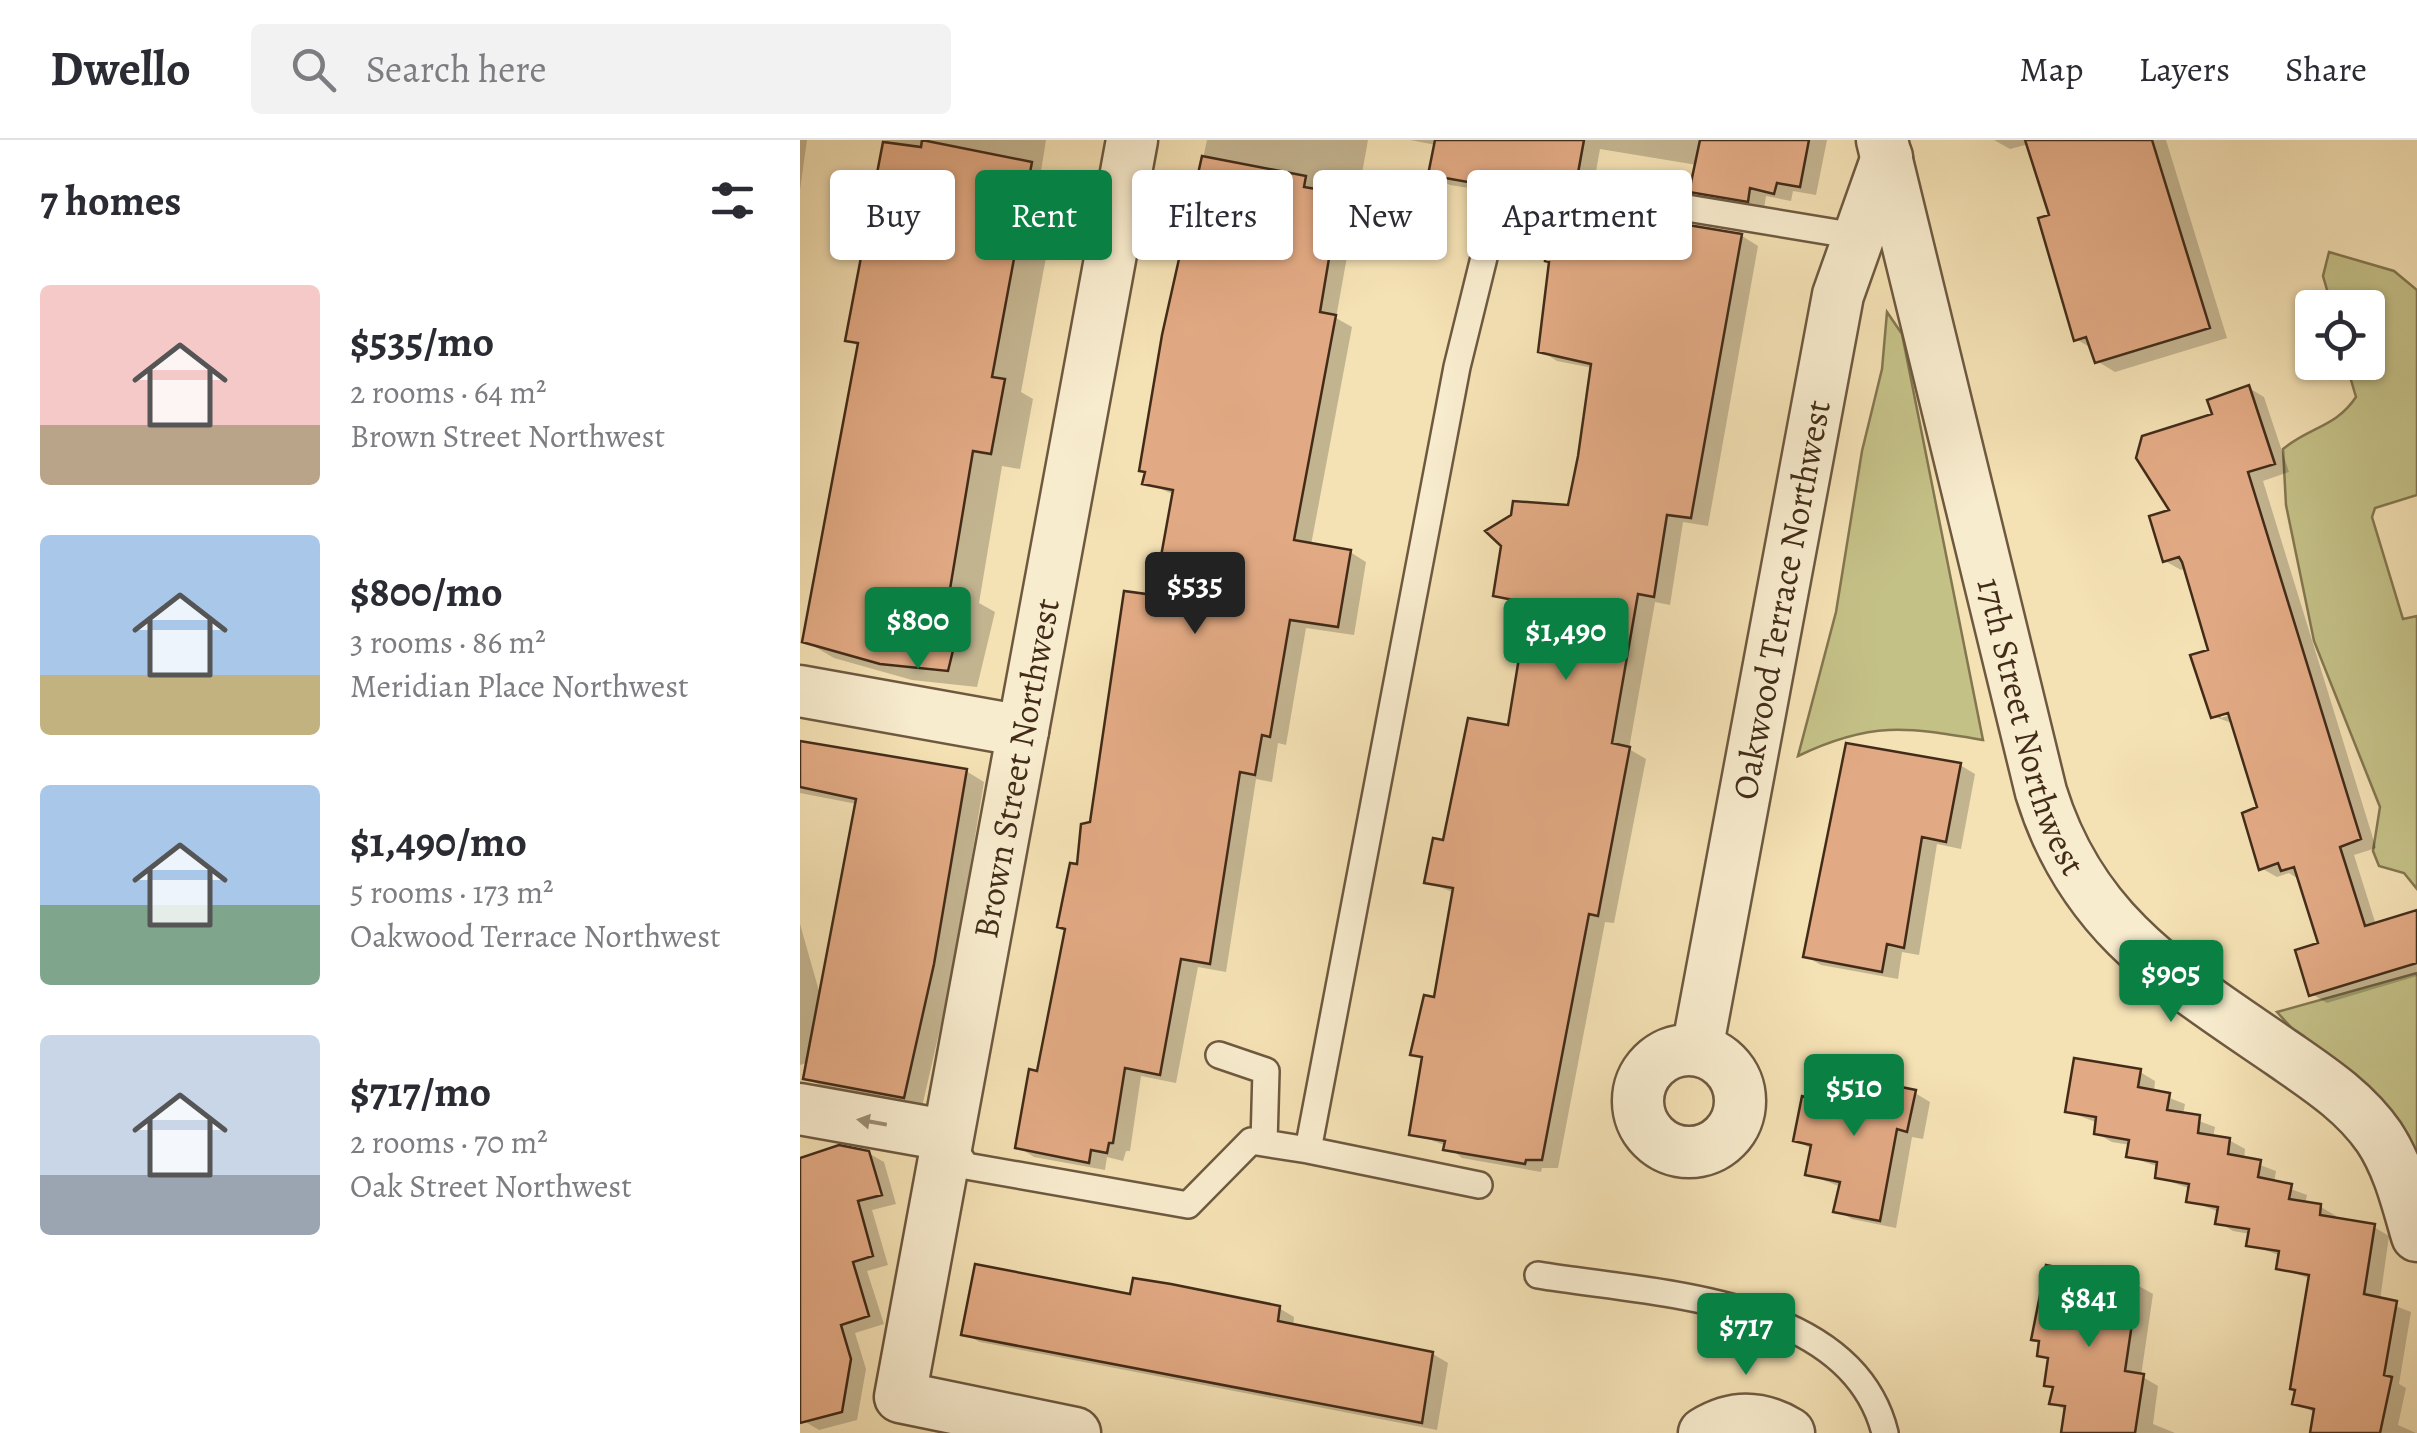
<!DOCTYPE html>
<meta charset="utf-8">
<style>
body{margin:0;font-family:Alegreya,serif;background:#f2f2f3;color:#2b2b33;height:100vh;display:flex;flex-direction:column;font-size:38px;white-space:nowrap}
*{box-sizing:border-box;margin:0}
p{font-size:32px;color:#7c7c81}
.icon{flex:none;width:55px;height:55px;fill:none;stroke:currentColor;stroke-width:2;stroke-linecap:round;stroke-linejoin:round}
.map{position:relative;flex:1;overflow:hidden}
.panel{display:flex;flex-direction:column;background:#fff;width:800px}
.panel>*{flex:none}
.banner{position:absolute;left:30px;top:30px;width:950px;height:90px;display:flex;gap:20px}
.controls{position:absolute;left:1495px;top:150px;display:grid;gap:20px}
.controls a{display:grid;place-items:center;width:90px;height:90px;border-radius:10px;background:#fff;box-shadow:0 2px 8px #0004;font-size:50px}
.price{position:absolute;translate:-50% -85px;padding:0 22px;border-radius:10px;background:#0b8043;color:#fff;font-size:32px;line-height:65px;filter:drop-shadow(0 2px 5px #0008)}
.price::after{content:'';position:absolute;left:50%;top:60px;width:30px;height:22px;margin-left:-15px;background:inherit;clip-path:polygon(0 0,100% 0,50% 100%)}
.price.current{background:#222;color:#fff}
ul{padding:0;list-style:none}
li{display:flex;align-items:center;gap:30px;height:250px;padding:0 40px}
li span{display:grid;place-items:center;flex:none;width:280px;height:200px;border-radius:10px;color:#555}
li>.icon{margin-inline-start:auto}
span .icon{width:120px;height:120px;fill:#fffc;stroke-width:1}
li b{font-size:42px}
h2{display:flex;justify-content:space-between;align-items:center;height:120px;padding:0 40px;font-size:42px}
.pill{padding:0 35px;border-radius:10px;background:#fff;box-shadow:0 2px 8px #0004;font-size:35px;line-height:90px}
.pill.current{background:#0b8043;color:#fff}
header{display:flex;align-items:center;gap:60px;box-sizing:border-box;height:140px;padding:0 50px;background:#fff;border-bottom:2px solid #e1e1e2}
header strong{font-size:48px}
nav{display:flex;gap:55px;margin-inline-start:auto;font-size:35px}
.search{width:700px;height:90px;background:#f2f2f3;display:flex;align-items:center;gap:25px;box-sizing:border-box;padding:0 35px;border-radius:10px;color:#7c7c81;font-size:38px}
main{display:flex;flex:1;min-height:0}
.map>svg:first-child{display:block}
.green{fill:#c4c187;stroke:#837650;stroke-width:2.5}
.shadow{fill:#0003;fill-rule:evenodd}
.building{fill:#e2aa84;stroke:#422c19;stroke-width:2.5}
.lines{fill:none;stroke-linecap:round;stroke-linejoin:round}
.lane-casing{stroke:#6e5940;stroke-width:30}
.street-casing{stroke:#6e5940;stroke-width:55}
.lane{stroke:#f8ecce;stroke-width:25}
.street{stroke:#f8ecce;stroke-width:50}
.oneway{fill:#9d8c74}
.labels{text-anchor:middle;stroke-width:8;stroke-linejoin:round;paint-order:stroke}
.street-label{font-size:35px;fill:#422c19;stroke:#f8ecce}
</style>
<header>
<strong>Dwello</strong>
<div class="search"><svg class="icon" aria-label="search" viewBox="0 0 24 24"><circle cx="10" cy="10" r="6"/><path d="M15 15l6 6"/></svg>Search here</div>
<nav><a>Map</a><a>Layers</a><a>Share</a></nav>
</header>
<main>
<section class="panel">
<h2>7 homes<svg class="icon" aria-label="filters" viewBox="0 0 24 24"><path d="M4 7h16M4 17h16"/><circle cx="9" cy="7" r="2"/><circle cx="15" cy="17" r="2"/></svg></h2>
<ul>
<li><span style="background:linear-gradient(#f6c9c9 70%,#b9a48a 0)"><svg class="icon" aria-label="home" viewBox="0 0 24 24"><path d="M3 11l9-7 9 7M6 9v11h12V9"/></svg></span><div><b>$535/mo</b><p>2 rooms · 64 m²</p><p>Brown Street Northwest</p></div></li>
<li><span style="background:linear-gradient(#a9c7e8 70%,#c2b280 0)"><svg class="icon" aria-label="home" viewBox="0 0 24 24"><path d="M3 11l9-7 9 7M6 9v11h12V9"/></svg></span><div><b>$800/mo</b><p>3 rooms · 86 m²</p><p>Meridian Place Northwest</p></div></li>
<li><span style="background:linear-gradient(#a9c7e8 60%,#7fa58c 0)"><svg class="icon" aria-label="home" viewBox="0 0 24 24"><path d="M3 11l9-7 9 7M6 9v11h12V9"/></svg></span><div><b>$1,490/mo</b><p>5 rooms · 173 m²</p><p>Oakwood Terrace Northwest</p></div></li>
<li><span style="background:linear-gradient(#c9d6e8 70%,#9aa5b1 0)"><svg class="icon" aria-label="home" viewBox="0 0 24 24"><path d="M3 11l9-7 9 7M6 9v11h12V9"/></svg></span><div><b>$717/mo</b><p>2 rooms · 70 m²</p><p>Oak Street Northwest</p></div></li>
</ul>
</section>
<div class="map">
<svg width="1617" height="1293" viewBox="0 0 1617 1293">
<rect width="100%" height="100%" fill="#f4e1b4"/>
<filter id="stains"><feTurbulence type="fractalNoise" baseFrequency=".002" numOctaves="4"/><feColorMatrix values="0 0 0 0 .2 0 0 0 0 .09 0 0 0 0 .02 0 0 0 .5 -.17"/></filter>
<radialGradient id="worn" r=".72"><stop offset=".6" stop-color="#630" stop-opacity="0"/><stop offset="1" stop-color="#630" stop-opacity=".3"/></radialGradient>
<path class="green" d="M1529,112L1594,131L1617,150V355L1575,368L1572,377L1603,479L1617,476V749L1604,733L1579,726L1573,711L1580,667L1514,501L1486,365L1483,309C1511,286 1535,288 1556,257L1546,223L1568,222V168L1532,167L1523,136Z
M1087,172L1102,194L1183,600C1106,587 1071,581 998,616L1036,472L1062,311L1082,229Z
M1617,833V1026L1477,872Z"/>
<path class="shadow" d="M0,0H7L0,50Z
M85,0H246L241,31L260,42L221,252L233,259L220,329L202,326L179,463L195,472L177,547L112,540L34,518L5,501L60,207L47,200Z
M407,0H568L536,178L552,187L511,405L550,412L566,422L554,495L506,488L486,605L478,603L472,642L456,639L426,832L398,827L376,943L341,936L330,1011H326L323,1021L307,1017L305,1030L234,1017L218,1007L239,934L279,726L356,458L375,355L345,342L365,195Z
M610,0H1027L1016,55L993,51L991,61L966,56L964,69L908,60L892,51L897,25L800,9L794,42L720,56L650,45L630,34L636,5Z
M1194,0H1366L1427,198L1315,232L1297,221L1293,209L1276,199L1252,77L1231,8L1225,5L1210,9Z
M942,96L958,106L908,386L883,382L870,465L855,462L829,609L846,619L814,783L805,782L758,1028H742L741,1032L662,1018L647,1006L612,993L624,920L612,914L636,860L655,753L627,742L710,588L730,467L696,454L770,368L793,228L757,221L741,211L880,108Z
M1449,248L1464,257L1489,332L1463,341L1576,708L1554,715L1576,785L1617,776V836L1527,863L1512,854L1521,805L1500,740L1489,733L1477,737L1461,728L1460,669L1434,584L1413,576L1411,511L1386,428L1381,430L1365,421L1373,371L1415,275ZM1421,572H1440L1421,578Z
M0,602L166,631L184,642L152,836L122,967L25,948L6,938L9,922L0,925V784L21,858L57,664L0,653Z
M1160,625L1175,634L1161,709L1137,704L1119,815L1102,812L1098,839L1021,825L1005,816Z
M1340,932L1355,941L1354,952L1385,964L1383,975L1415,987L1413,998L1429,1000L1445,1009L1444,1019L1476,1031L1474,1043L1507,1055L1505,1064L1521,1067L1536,1076L1535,1080L1574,1087L1589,1096L1580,1160L1611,1172L1599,1244L1606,1248L1598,1285L1616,1293H1513L1516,1273L1495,1263L1511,1139L1479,1128L1481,1116L1449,1104L1450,1094L1433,1091L1418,1082L1419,1072L1389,1060L1391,1049L1357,1037L1359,1027L1328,1016L1330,1005L1312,1002L1296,993L1298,983L1267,971Z
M1115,953L1130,962L1123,999L1112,997L1096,1088L1052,1079L1036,1070L1041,1047L1008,1034L1013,1010L996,1000L1023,964Z
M68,1013L84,1022L96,1064L72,1070L88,1125L67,1131L84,1184L55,1193L66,1229L57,1280L19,1290L4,1281L0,1268V1020Z
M1337,1145L1353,1154L1341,1236L1358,1246L1353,1284L1375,1293H1264L1267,1271L1252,1263L1255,1249L1247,1245L1250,1221L1240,1215L1242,1203L1234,1198Z
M333,1157L479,1168L494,1177L493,1187L633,1214L648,1223L637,1290L180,1202L164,1194Z"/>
<path class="building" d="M122,0L232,22L192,237L205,239L191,314L173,311L150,449L167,453L148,531L80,524L2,502L58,203L45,201L83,2L121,7Z
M635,0H784L778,33L713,40L702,48L628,35Z
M900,0H1009L1000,47L977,43L974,54L950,48L948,62L889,52Z
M1225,0H1352L1410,188L1295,223L1286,197L1274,201L1238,78L1249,75Z
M402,16L506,36L504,47L540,53L520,172L536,175L494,400L551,410L538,487L490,480L470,597L462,595L455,635L440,632L410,824L381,819L360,935L325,928L313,1003H309L307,1013L291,1010L289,1023L215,1008L229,929L237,931L265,789L257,787L270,723L277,724L281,684L290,682L324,451L354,455L373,350L342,344L345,332L339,331L362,195Z
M754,82L878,105L882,84L942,94L891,378L867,375L854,457L838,454L812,603L830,607L798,776L789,774L742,1020H726L725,1024L643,1010L645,1001L609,995L622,917L610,915L624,855L634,857L653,748L624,743L633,698L643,700L668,578L708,585L728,463L693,456L701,406L685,391L711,375L713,361L768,365L778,316L791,224L738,212L749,122L745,121Z
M1449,245L1475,324L1448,332L1561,699L1540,707L1565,786L1617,770V823L1509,856L1495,810L1518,803L1494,727L1481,731L1478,723L1459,730L1442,673L1457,667L1428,573L1411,578L1390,515L1408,510L1382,422L1379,417L1363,422L1349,376L1369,370L1336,318L1342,296L1412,274L1407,260Z
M0,601L167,629L134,824L104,958L3,939L56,659L0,647Z
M1046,603L1161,623L1146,702L1122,697L1104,808L1087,804L1082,832L1003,817Z
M1274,918L1341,929L1338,947L1370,953L1367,970L1400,975L1398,993L1430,998L1428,1014L1461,1020L1458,1037L1492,1044L1489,1059L1521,1064L1520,1075L1575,1084L1564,1154L1597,1161L1584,1235L1592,1237L1580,1293H1510L1514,1269L1492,1264L1495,1250L1490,1249L1509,1135L1476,1129L1479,1111L1446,1106L1449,1089L1415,1084L1418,1067L1386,1062L1389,1044L1355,1038L1357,1022L1326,1017L1329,1000L1294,994L1296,977L1265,972Z
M1027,932L1116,950L1107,992L1097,989L1080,1081L1033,1072L1040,1042L1005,1035L1011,1005L993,1001L1002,956L1021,961Z
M39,1005L69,1011L82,1055L58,1061L73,1116L53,1122L69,1176L41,1185L51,1219L42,1272L0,1283V1018Z
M175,1124L330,1154L333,1138L371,1144L480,1166L478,1181L633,1212L622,1283L161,1195Z
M1246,1125L1338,1143L1325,1231L1344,1234L1335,1293H1261L1265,1266L1249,1264L1253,1247L1244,1246L1248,1218L1237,1216L1239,1201L1231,1200Z"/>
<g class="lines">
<g class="lane-casing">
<path id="lane" d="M419,915L466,931L464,1003
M149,1001L166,1026L388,1065L451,1001L508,1010L657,227L692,85L716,56L766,48L1056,96
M508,1010L679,1045
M738,1135C850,1154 1051,1156 1085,1293"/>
</g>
<g class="street-casing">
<g id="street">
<path id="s1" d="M1082,0L1241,652C1282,785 1374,839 1482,913C1518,938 1554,961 1579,997C1599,1027 1607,1062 1617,1096"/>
<path d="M0,551L223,591"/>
<circle cx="889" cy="961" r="51"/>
<path id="s2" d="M897,910L1038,155L1087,17"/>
<path d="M0,969L145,995"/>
<path id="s3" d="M275,1293L100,1257L332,0"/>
<path d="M904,1293C933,1275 959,1275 989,1293"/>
</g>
</g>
<use href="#lane" class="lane"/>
<use href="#street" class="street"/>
</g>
<defs><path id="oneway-solid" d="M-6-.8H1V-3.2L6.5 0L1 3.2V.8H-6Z" transform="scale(2.5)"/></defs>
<use class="oneway" href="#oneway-solid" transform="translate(72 982) rotate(-170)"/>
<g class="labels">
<g class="street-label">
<text dy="12" stroke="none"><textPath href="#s2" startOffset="458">Oakwood Terrace Northwest</textPath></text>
<text dy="12" stroke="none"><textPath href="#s1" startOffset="605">17th Street Northwest</textPath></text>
<text dy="12" stroke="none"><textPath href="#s3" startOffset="818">Brown Street Northwest</textPath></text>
</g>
</g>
<rect width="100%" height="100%" filter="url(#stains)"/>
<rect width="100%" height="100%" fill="url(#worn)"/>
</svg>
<div class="controls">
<a><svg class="icon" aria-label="locate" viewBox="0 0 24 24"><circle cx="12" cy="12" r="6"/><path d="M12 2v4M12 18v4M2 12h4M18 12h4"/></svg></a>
</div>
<b class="price current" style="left:395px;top:497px">$535</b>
<b class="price" style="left:118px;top:532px">$800</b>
<b class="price" style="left:766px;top:543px">$1,490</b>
<b class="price" style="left:1371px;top:885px">$905</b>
<b class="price" style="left:1054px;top:999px">$510</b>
<b class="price" style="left:1289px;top:1210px">$841</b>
<b class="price" style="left:946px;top:1238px">$717</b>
<div class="banner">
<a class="pill">Buy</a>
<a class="pill current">Rent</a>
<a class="pill">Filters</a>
<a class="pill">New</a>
<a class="pill">Apartment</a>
</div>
</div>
</main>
